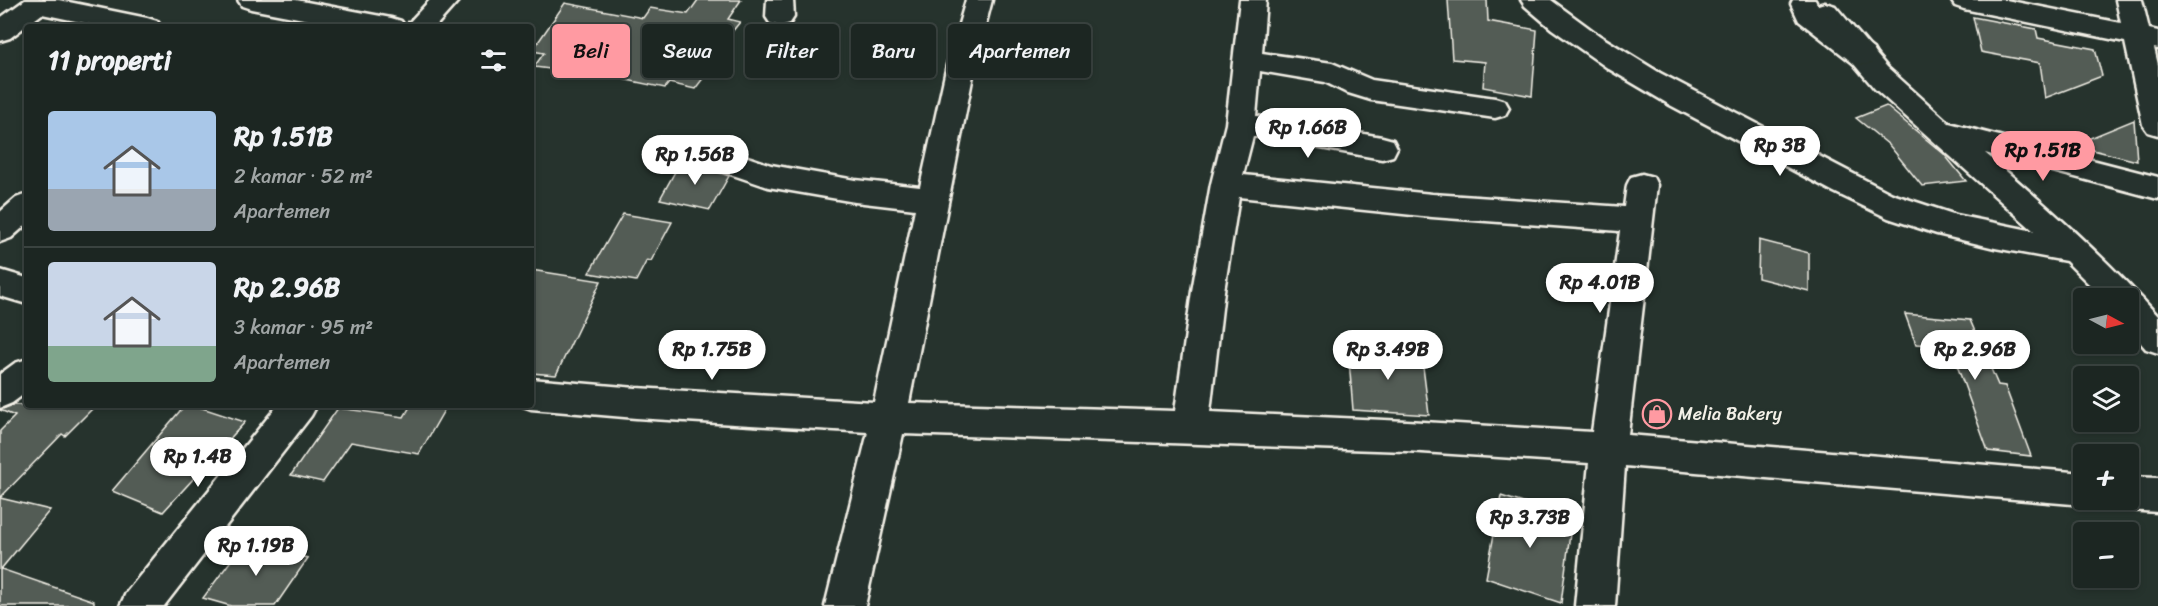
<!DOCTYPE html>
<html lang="id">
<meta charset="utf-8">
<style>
body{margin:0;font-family:Sriracha,sans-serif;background:#29322f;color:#f1f3f6;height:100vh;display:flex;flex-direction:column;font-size:22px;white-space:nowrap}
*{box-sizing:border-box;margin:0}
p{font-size:20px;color:#a0a5a5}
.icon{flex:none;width:33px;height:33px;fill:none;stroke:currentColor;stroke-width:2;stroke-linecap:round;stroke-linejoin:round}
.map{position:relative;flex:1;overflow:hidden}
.drawer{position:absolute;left:24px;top:24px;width:510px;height:384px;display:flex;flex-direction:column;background:#1c2622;border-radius:6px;box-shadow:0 3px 9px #0003,0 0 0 2px #3a4340}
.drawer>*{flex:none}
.hud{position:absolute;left:552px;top:24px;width:570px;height:54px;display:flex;gap:12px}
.needle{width:39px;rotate:97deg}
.tools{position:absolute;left:2073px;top:288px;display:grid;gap:12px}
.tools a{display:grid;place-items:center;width:66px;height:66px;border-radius:6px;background:#1c2622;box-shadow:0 3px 9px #0003,0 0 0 2px #3a4340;font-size:30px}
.price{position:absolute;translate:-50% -51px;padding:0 14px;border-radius:21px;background:#fff;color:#222;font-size:20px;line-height:39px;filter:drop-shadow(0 2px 3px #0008)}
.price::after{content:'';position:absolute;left:50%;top:36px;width:18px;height:14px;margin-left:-9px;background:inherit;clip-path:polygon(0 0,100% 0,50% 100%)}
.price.on{background:#ff9aa2;color:#111}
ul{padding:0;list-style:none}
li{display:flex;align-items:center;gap:18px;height:150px;padding:0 24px}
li+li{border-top:2px solid #3a4340}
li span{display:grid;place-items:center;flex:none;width:168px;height:120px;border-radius:6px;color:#555}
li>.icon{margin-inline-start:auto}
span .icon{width:72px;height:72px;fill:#fffc;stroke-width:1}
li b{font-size:26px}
h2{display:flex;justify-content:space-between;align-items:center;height:72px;padding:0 24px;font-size:26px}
.pill{padding:0 21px;border-radius:6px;background:#1c2622;box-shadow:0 3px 9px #0003,0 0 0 2px #3a4340;font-size:21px;line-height:54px}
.pill.on{background:#ff9aa2;color:#111}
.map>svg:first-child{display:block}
.building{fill:#525c55;stroke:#f4f1e8;stroke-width:1.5}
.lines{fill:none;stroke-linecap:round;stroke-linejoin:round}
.minor-casing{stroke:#f4f1e8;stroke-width:5}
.major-casing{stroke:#f4f1e8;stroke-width:5}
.minor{fill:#26332d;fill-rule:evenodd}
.major{fill:#26332d;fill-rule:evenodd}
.labels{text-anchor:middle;stroke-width:4.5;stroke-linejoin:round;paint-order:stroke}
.poi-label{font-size:18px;fill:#f4f1e8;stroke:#26332d;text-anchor:start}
</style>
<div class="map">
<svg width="2158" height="606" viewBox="0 0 2158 606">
<rect width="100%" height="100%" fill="#26332d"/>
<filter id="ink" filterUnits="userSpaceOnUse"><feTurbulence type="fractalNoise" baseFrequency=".0167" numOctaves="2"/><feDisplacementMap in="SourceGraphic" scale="12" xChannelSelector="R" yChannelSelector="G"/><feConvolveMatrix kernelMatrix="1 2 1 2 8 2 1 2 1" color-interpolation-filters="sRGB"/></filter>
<g filter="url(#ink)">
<path class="building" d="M698,0H741L728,19L740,22L710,59L717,60L695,89L669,83L665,88L584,71L582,73L534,67L544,53L532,51L565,3L643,18L650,8L688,14Z
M1448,0H1487L1488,21L1537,30L1532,96L1483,87L1485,62L1452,59Z
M1973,17L2036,29L2038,38L2095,49L2102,76L2045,98L2040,63L1981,52Z
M1886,106L1944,154L1966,181L1922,186L1889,145L1856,118Z
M2134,120L2137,161L2073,145Z
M682,159L692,161L694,164L729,176L710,210L660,199Z
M623,214L672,222L651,261L647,260L636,281L589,273Z
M1759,240L1809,253V291L1758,278Z
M531,270L601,281L556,375L531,373Z
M1905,314L1970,320L1998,385L2005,386L2031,456L1988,451L1950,346L1916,344Z
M1348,347L1421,351L1429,415L1353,410Z
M13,405H96L65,436L62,434L0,498V431L15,416L0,410Z
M185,405H193L245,422L163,512L112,491Z
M411,405H447L419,454L351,442L323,482L291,475L338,408L404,417Z
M1501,496L1572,518L1561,603L1486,578Z
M0,498L50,510L1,569L94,601V606H0Z
M244,543L308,558L275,606H231L203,598Z"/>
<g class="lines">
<g class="minor-casing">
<path id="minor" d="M25,0H59L147,18L157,21L161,27H104L42,14L10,38L0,41V18Z
M238,0H296L391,18L401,21L405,27H345L251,9L242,6Z
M430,0H459L435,27H405Z
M767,0H793L794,17L790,23L780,26L770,23L766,17Z
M966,0H992L975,65L909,403L1175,411L1192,291L1211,184L1226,124L1240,0H1266L1262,53L1332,63L1372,80L1495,98L1505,101L1509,108L1505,115L1495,118L1371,100L1345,92L1325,82L1260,71L1256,116L1382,137L1393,140L1397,148L1393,156L1382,159L1253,136L1243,175L1432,194L1624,207L1627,185L1631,177L1642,174L1653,177L1657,185L1628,435L2084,473V500H2098L2084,505L1625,466L1615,606H1575L1589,463L1406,451L903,434L865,606H825L868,432L636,418L531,409L520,405H531V379L636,388L874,402L915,209L855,202L768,187L695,162L691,154L695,146L706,143L771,165L855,180L920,187L947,65ZM1239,197L1432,217L1620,231L1592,432L1406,421L1210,412L1224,291Z
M1521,0H1551L1600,36L1660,73L1892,194L1956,215L2034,231L1875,89L1815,18L1812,12L1815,6L1825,3L1835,6L1887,67L1949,123L2158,177V199L1985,153C2046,205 2105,257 2158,316V353L2146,349L2128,328V298H2103L2066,261L1995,248L1937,234L1888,218L1834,192L1670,105L1609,69L1552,29L1525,6Z
M1951,0H2006L2121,23L2116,0H2142L2149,29L2158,31V49L2154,48L2158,65V135L2148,132L2143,125L2125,42L1964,9L1955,6Z
M27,194V224L11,238L0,242V212L16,198Z
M0,270L27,278V304L0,296Z
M27,359V392L12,403L0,408V374L15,363Z
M278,405H317L311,416L164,606H120L126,593Z
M2128,477L2158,478V512L2128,510L2115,505L2113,500H2128Z"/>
</g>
<g class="major-casing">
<path id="major" d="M1793,0H1815L1820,10L1873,49L1877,56L1873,63L1863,65L1853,63L1799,21L1791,4Z"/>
</g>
<use href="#minor" class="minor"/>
<use href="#major" class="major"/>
</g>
</g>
<defs>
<g id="shop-ring" transform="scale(1.5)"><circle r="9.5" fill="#26332d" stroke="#ff9aa2" stroke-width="1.5"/><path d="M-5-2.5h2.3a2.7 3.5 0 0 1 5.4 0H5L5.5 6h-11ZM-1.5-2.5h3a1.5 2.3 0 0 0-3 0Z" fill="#ff9aa2"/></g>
</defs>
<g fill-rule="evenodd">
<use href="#shop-ring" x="1657" y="414"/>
</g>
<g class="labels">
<g class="poi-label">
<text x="1678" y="420">Melia Bakery</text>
</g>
</g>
</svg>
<div class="tools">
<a><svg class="needle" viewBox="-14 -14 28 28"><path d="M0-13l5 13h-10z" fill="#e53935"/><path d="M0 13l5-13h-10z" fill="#a0a5a5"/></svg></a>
<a><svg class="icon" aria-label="layers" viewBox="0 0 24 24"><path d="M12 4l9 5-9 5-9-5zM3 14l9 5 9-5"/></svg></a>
<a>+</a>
<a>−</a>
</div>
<b class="price" style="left:1308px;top:159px">Rp 1.66B</b>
<b class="price" style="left:1780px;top:177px">Rp 3B</b>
<b class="price on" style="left:2043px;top:182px">Rp 1.51B</b>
<b class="price" style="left:695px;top:186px">Rp 1.56B</b>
<b class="price" style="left:1600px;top:314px">Rp 4.01B</b>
<b class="price" style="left:712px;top:381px">Rp 1.75B</b>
<b class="price" style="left:1388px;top:381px">Rp 3.49B</b>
<b class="price" style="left:1975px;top:381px">Rp 2.96B</b>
<b class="price" style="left:198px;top:488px">Rp 1.4B</b>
<b class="price" style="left:1530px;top:549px">Rp 3.73B</b>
<b class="price" style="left:256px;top:577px">Rp 1.19B</b>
<div class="hud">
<a class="pill on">Beli</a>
<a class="pill">Sewa</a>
<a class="pill">Filter</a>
<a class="pill">Baru</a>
<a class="pill">Apartemen</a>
</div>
<section class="drawer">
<h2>11 properti<svg class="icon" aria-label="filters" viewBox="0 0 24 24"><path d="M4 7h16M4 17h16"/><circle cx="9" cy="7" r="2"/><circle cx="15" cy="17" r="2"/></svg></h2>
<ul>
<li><span style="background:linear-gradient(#a9c7e8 65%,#9aa5b1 0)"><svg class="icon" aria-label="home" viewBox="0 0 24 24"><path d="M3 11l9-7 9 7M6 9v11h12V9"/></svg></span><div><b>Rp 1.51B</b><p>2 kamar · 52 m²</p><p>Apartemen</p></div></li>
<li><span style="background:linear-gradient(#c9d6e8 70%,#7fa58c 0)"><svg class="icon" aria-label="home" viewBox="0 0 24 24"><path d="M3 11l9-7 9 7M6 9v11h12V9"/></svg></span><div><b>Rp 2.96B</b><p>3 kamar · 95 m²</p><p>Apartemen</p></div></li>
</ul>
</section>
</div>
